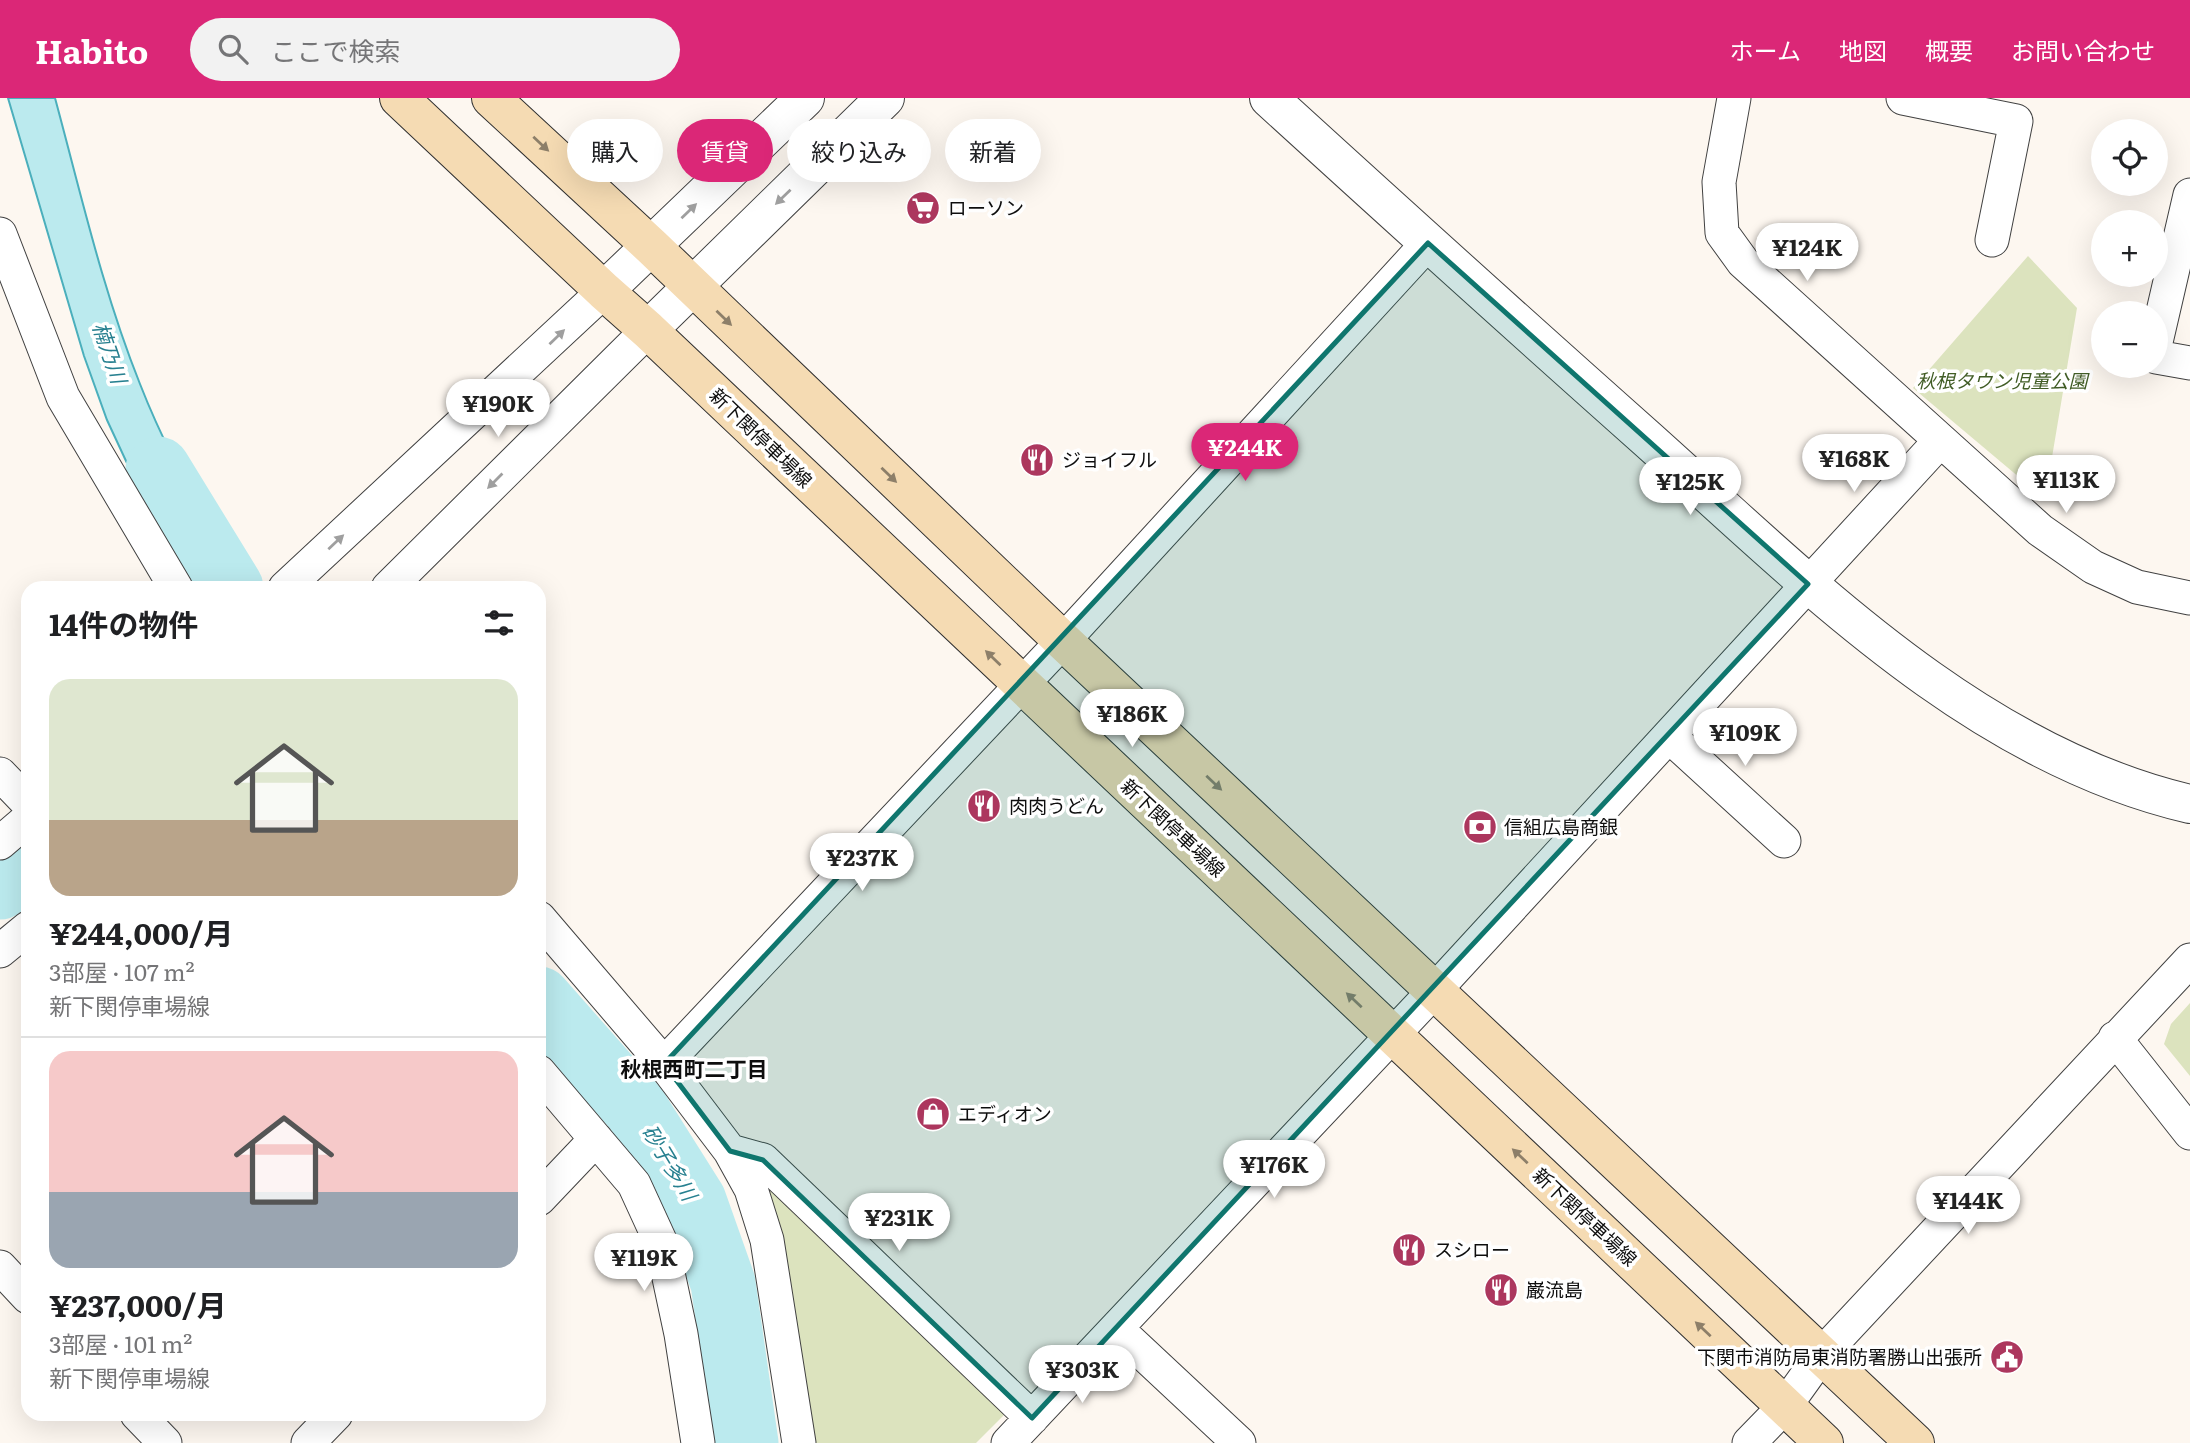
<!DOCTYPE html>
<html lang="ja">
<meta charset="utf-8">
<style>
body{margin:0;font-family:Literata,"Noto Sans JP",serif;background:#f2f2f2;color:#202124;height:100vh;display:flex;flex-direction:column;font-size:26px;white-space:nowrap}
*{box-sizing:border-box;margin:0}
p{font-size:23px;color:#757577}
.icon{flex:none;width:38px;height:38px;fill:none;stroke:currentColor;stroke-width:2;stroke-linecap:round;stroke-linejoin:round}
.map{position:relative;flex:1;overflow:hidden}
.drawer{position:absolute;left:21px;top:483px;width:525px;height:840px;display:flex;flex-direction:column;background:#fff;border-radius:21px;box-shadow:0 7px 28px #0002}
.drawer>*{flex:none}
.banner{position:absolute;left:567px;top:21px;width:665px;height:63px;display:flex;gap:14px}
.fabs{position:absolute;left:2091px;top:21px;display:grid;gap:14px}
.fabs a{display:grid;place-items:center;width:77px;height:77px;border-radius:50%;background:#fff;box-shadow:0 7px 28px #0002;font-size:35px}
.price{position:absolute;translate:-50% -60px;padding:0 16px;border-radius:24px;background:#fff;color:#222;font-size:23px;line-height:46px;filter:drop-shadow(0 2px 4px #0008)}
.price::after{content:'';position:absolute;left:50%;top:42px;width:21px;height:16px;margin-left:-10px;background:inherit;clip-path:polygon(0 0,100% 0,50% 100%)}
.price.on{background:#db2777;color:#fff}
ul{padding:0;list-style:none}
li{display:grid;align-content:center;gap:14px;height:371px;padding:0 28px}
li+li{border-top:2px solid #e0e0e0}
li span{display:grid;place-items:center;height:217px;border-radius:21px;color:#555}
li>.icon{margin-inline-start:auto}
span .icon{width:126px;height:126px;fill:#fffc;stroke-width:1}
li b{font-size:30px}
h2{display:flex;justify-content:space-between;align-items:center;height:84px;padding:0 28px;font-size:30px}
.pill{padding:0 24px;border-radius:32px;background:#fff;box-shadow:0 7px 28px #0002;font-size:24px;line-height:63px}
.pill.on{background:#db2777;color:#fff}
header{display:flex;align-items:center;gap:42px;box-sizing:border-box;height:98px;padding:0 35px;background:#db2777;color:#fff}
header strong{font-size:33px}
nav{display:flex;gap:38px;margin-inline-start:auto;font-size:24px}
.search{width:490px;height:63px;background:#f2f2f2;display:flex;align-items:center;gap:18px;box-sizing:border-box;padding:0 24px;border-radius:38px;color:#757577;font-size:26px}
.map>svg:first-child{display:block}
.green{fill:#dce3be}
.water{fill:#bbeaee;stroke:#4bafbc;stroke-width:2}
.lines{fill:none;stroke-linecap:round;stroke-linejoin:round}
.river{stroke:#bbeaee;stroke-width:65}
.minor-casing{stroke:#414141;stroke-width:35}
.tertiary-casing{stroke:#414141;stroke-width:40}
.secondary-casing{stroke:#303030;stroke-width:40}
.minor{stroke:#fff;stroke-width:33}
.tertiary{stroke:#fff;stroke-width:38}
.secondary{stroke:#f5dbb3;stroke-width:38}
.oneway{fill:#8d7f69}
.oneway2{fill:#9f9f9f}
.marked{fill:#0f766e;fill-opacity:0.2;stroke:#0f766e;stroke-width:5;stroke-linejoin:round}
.labels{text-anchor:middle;stroke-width:7;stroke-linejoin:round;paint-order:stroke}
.poi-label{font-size:19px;fill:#0e0e0e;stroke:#fff;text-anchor:start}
.park-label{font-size:19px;font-style:italic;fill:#415d26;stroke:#fff}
.street-label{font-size:19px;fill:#0e0e0e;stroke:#fff}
.water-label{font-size:21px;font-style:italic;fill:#278090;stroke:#fff}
.neighbourhood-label{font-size:21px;font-weight:bold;fill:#0e0e0e;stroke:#fff}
</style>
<header>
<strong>Habito</strong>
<div class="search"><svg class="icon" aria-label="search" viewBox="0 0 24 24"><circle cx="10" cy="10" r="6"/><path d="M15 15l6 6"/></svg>ここで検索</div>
<nav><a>ホーム</a><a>地図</a><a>概要</a><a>お問い合わせ</a></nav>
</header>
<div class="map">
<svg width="2190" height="1345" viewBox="0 0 2190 1345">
<rect width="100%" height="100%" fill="#fdf7f0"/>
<path class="green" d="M2028,158L2077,210L2045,401L1913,290Z
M2190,905V978L2164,946L2171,926Z
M779,1083L1007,1314L976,1345H810L765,1091Z"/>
<path class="water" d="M8,0H55C81,96 103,194 140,286C161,340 188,390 215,440L179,459L139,391L107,322L84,258Z"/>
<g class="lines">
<path class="river" d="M158,371L231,490
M0,789L28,765
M539,901L636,1011L694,1103L723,1185L746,1345"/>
<g class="minor-casing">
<path id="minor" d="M1734,0L1719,84L1722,135L1743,164L2040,432L2093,469L2137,489L2190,500
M1903,0L2016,23L1992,142
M0,136L63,299L176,490
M2156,244L2190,97
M2156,259L2190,265
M285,490L604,193
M388,490L648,232
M1669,638L1784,743
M0,676L28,705
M0,745L28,721
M539,820L664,966L730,1053L751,1091L767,1142L799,1345
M0,853L28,830
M2115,940L2190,1035
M664,966L1063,543L1428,145
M539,974L634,1086L662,1147L681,1236L698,1345
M730,1053L763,1062L1032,1320
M539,1101L596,1041
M0,1169L28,1199
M1117,1231L1239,1345
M137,1316L165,1345
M308,1345L336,1316
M1008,1345L1435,892L1940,343
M1749,1345L1785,1308L1823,1255L2190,862"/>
</g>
<g class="tertiary-casing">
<path id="tertiary" d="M1269,0C1394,114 1519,227 1645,339C1805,482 1974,656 2190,706
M604,193L805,0
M648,232L885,0"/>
</g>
<g class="secondary-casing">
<path id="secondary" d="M399,0L604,193L648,232L1824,1345
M491,0L652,149L1063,543L1915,1345"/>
</g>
<use href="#minor" class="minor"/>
<use href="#tertiary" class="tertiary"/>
<use href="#secondary" class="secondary"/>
</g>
<defs><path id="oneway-solid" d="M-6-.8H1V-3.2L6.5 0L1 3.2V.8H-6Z" transform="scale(1.75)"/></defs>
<g class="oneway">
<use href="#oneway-solid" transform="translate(541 46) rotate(43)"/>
<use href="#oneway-solid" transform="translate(724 220) rotate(44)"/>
<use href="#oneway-solid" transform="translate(889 377) rotate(44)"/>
<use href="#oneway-solid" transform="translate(993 560) rotate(-136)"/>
<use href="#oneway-solid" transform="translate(1214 685) rotate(43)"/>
<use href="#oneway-solid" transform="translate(1354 902) rotate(-137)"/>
<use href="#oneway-solid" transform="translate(1520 1058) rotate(-137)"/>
<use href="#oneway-solid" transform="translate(1703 1231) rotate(-137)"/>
</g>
<g class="oneway2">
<use href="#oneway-solid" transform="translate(783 99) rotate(136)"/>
<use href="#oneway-solid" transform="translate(689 113) rotate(-44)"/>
<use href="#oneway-solid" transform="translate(557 239) rotate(-44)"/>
<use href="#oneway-solid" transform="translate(495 383) rotate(135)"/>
<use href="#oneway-solid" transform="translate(336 444) rotate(-43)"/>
</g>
<path class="marked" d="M1428,145L1808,486L1032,1320L763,1062L730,1053L664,966Z"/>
<defs>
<g id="supermarket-disc" transform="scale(1.75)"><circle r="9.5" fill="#ac375e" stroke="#fff"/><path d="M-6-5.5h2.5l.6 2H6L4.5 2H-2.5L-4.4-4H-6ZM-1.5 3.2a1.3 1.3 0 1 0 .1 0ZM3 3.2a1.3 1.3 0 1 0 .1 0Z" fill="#fff"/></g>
<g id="restaurant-disc" transform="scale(1.75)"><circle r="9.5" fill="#ac375e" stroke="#fff"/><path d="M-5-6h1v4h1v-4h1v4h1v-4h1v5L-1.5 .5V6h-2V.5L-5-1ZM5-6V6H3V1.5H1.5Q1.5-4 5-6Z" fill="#fff"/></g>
<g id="bank-disc" transform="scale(1.75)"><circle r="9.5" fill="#ac375e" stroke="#fff"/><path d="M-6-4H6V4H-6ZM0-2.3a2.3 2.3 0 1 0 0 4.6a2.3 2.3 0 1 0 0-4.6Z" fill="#fff"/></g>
<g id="shop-disc" transform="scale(1.75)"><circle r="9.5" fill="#ac375e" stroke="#fff"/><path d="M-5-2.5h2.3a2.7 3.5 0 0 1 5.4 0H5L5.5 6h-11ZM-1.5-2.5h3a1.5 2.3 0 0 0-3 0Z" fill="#fff"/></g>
<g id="civic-disc" transform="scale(1.75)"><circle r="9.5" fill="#ac375e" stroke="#fff"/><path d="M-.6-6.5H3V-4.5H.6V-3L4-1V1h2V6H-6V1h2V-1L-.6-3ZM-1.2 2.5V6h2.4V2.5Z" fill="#fff"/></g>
</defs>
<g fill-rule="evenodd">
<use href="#supermarket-disc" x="923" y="110"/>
<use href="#restaurant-disc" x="1037" y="362"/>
<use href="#restaurant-disc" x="984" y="708"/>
<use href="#bank-disc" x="1480" y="729"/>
<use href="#shop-disc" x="933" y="1016"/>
<use href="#restaurant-disc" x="1409" y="1152"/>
<use href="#restaurant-disc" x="1501" y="1192"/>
<use href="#civic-disc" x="2007" y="1259"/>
</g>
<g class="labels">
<g class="poi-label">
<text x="948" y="117">ローソン</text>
<text x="1062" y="369">ジョイフル</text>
<text x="1009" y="715">肉肉うどん</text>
<text x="1504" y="736">信組広島商銀</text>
<text x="958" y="1023">エディオン</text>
<text x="1434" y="1159">スシロー</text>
<text x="1526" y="1199">巌流島</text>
<text x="1982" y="1266" text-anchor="end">下関市消防局東消防署勝山出張所</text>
</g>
<g class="park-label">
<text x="2002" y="290">秋根タウン児童公園</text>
</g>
<g class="street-label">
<text transform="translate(761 340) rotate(44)" y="7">新下関停車場線</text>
<text transform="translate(1173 730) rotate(43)" y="7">新下関停車場線</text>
<text transform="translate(1585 1119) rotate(43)" y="7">新下関停車場線</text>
</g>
<g class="water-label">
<text transform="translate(109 255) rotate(71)" y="7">楠乃川</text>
<text transform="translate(669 1065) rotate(59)" y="7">砂子多川</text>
</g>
<g class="neighbourhood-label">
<text x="694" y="979">秋根西町二丁目</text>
</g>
</g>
</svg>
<div class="fabs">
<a><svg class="icon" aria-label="locate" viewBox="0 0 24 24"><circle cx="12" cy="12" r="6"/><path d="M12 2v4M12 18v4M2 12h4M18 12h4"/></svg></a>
<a>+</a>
<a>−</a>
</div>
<b class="price" style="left:1807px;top:185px">¥124K</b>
<b class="price" style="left:498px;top:341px">¥190K</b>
<b class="price on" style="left:1245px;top:385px">¥244K</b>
<b class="price" style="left:1854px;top:396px">¥168K</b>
<b class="price" style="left:2066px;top:417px">¥113K</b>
<b class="price" style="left:1690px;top:419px">¥125K</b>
<b class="price" style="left:1132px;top:651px">¥186K</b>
<b class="price" style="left:1745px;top:670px">¥109K</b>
<b class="price" style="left:862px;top:795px">¥237K</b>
<b class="price" style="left:1274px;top:1102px">¥176K</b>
<b class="price" style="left:1968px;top:1138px">¥144K</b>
<b class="price" style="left:899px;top:1155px">¥231K</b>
<b class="price" style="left:644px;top:1195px">¥119K</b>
<b class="price" style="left:1082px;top:1307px">¥303K</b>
<div class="banner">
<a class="pill">購入</a>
<a class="pill on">賃貸</a>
<a class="pill">絞り込み</a>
<a class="pill">新着</a>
</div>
<section class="drawer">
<h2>14件の物件<svg class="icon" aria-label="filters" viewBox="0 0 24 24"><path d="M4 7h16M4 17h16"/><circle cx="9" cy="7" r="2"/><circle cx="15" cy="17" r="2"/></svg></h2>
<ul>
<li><span style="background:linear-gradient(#dfe7d0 65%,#b9a48a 0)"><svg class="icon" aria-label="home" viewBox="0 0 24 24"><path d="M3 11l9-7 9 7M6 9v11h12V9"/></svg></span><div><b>¥244,000/月</b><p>3部屋 · 107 m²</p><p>新下関停車場線</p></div></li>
<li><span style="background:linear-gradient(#f6c9c9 65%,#9aa5b1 0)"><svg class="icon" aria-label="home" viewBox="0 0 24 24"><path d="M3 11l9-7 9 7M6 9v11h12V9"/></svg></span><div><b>¥237,000/月</b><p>3部屋 · 101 m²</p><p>新下関停車場線</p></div></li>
</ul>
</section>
</div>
